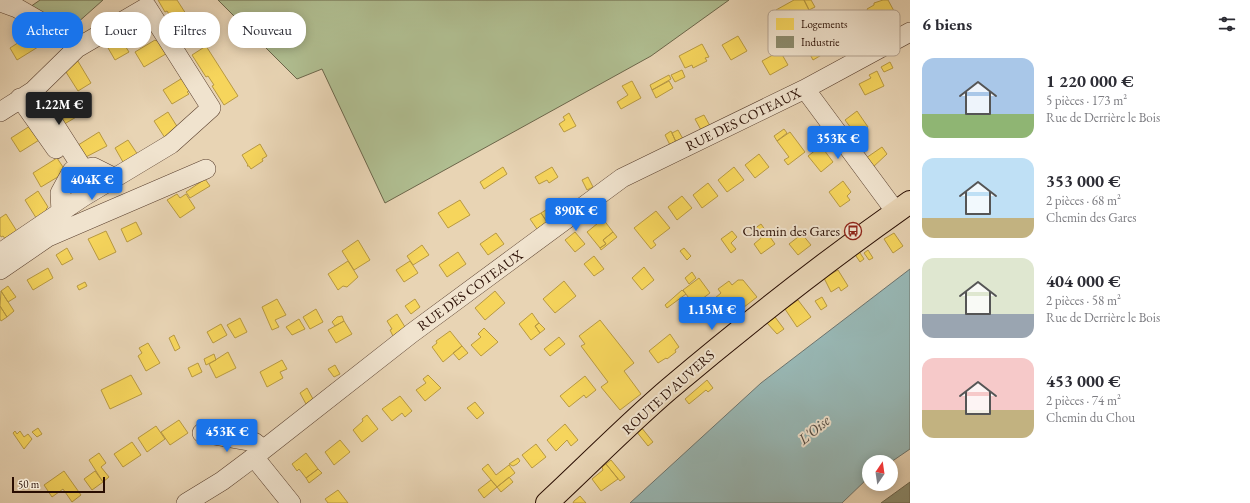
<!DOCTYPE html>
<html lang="fr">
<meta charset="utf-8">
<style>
body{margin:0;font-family:"EB Garamond",serif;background:#f2f2f3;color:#2b2b33;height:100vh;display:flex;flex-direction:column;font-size:15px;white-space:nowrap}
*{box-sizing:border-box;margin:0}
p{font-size:13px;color:#7c7c81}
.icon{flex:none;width:22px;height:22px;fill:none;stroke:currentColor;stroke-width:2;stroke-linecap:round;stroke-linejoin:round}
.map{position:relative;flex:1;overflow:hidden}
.panel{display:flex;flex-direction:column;background:#fff;width:340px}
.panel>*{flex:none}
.hud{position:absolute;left:12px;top:12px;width:380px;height:36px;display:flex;gap:8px}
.needle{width:26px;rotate:13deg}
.controls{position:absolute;left:862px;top:455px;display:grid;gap:8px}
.controls a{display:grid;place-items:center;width:36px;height:36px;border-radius:50%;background:#fff;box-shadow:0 2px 10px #0003;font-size:20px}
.scale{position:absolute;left:12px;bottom:10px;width:93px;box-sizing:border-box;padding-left:4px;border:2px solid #290d02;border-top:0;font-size:11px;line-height:14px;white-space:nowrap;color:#290d02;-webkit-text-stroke:3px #f0e3ce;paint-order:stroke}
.price{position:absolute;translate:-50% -34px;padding:0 9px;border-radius:4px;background:#1a73e8;color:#fff;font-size:13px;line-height:26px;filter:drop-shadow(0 1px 2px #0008)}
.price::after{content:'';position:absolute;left:50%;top:24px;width:12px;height:9px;margin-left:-6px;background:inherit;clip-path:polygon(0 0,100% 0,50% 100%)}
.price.selected{background:#222;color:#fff}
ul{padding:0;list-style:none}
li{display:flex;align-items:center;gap:12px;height:100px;padding:0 12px}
li span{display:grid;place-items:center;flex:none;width:112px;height:80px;border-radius:12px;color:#555}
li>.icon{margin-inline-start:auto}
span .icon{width:48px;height:48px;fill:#fffc;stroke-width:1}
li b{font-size:17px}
h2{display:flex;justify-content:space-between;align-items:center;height:48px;padding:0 12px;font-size:17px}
.chip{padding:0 14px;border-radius:16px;background:#fff;box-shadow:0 2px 10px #0003;font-size:14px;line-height:36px}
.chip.selected{background:#1a73e8;color:#fff}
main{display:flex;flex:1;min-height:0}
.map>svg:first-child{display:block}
.green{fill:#b0be91;stroke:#6c664a}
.water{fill:#98b7b4;stroke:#6c736d}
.homes{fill:#f6d55c;stroke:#b89941}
.industry{fill:#8c8c6e;stroke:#6e664e}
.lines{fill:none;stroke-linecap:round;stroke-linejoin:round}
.minor-casing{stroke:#593f2e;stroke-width:20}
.major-casing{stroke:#290d02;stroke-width:24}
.minor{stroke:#f0e3ce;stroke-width:19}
.major{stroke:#e8d4b4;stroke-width:22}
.labels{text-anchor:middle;stroke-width:4;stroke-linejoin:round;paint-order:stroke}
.street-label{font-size:14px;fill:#290d02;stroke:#f0e3ce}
.poi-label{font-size:14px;fill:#290d02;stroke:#f0e3ce;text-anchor:end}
.water-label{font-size:15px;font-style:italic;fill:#504840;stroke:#f0e3ce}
.key{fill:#f0e3ce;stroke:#b4a391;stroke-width:1}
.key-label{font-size:11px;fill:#290d02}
</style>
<main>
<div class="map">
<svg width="910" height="503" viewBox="0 0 910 503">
<rect width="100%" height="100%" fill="#e8d4b4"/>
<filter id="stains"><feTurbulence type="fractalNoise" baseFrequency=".005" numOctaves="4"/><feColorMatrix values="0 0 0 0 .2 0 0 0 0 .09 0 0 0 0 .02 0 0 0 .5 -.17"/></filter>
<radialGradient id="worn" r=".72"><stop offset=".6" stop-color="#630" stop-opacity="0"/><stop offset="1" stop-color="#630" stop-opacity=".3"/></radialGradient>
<path class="green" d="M40,0H103L67,32L30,7Z
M218,0H729L651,56L385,203L322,69L297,79Z"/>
<path class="water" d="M910,269V449L891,462H869V477L842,503H630L761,383Z"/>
<path class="homes" d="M158,0H177L199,34L184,43L171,22L173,20L167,11L165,12Z
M794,0H804L809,10L795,20L790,10L776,17L774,14L777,12L776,10Z
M804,0H811L815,7L809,10Z
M883,0H888L894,11L874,22L867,9L874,5V3Z
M115,34L118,39L120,38L129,52L115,60L104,41Z
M822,34L830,50L813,60L804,43Z
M30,35L38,47L17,60L10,48Z
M738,36L747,51L731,60L722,45Z
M160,39L169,52L144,67L135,52L155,40L156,41Z
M702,44L709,57L705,58L707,61L693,68L692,65L685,68L679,56Z
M206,46L238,96L224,105L212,86L214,85L208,76L206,77L192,55Z
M780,51L788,65L770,75L762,61Z
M76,58L91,83L78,91L66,72Z
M890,62L893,68L884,72L881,67Z
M682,70L685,77L675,82L671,75Z
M877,71L884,86L865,95L859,84L871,78L869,75Z
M669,75L671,79L652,90L650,85Z
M184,77L192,89L187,92L189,94L172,104L163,90Z
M632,81L641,98L621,109L617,102L628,95L622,86Z
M669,81L673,88L656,98L652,90Z
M73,99L83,113L61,126L53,114L58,111L57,109Z
M857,111L868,127L854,136L849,130L851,128L845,120Z
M168,112L178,128L167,141L154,121Z
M569,113L576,126L564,132L559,124L565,120L563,117Z
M704,115L710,126L701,130L695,119Z
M30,126L44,137L20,152L11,138Z
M784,129L787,133L777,141L774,136Z
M678,130L683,139L676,142L672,133Z
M671,131L676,142L670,145L665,135Z
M99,132L107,146L82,159L75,147Z
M790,132L805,152L788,165L784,160L789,157L777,141Z
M128,140L140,158L123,162L115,148Z
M260,144L267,156L262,159L263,161L251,169L249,166H247L248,165L242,155Z
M821,146L833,162L821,172L808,156Z
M882,147L887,154L872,168L866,158Z
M759,154L769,167L755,178L745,165Z
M57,158L65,170L60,173L61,175L41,187L33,173Z
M503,167L507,174L484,189L480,182Z
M552,167L558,177L549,183L547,180L539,184L535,177Z
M734,167L744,180L727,192L718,180Z
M588,177L593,187L587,190L582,180Z
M205,179L210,186L190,198L186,192Z
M843,181L851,192L847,196L850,200L840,207L829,192Z
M708,183L718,196L702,208L693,195Z
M38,191L48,207L46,209L49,213L38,221L25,200Z
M177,194L180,198L186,194L195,208L180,218L167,200Z
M682,196L692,208L677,220L668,207Z
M460,200L470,215L448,228L438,213Z
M549,208L554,217L547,222L541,213Z
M656,211L670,228L653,241L656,245L651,249L634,228Z
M541,213L547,222L537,229L530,219Z
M6,214L18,233L6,240L3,236L1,237L0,235V218Z
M603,219L613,232L603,240L606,244L600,248L587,232Z
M136,222L142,234L127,242L121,229Z
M761,224L775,244L761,254L754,244L761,238L754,229Z
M106,231L116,252L99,260L88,239Z
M732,231L737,237L731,243L736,249L731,253L721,239Z
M575,232L585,244L575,252L565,240Z
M613,232L617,237L601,250L600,248L606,244L603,240Z
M496,233L504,244L488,255L480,244Z
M894,233L903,246L893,253L884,239Z
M802,234L811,245L798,255L789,244Z
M358,240L370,260L354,270L342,251Z
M422,245L429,255L413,265L407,256Z
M67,248L73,259L62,265L56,255Z
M684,248L691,256L687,260L680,251Z
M858,250L864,259L860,262L854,253Z
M868,250L873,258L869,260L864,253Z
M458,252L466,264L447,277L439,265Z
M594,256L604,269L594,276L584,264Z
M348,261L358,277L347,287L343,286L338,290L328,274Z
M410,261L418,273L404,282L396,270Z
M644,267L654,280L642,290L632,278Z
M48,268L53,278L33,290L27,280Z
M838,270L848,286L841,291L839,287L831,292L824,278Z
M692,272L696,278L689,284L685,278Z
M699,278L710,293L694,305L683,290Z
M738,280H743L757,297L730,318L715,298L721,293L718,289L729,281L732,285Z
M564,281L576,296L555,313L543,299Z
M85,282L87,286L79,290L77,286Z
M8,286L16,297L8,302L1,291Z
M682,290L686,294L667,308L665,305Z
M1,291L14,311L7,317L0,306Z
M495,291L505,303L485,320L475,308Z
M688,297L697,308L687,315L679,305Z
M822,297L827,306L821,310L815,301Z
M277,299L286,315L275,320L279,327L272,330L262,307Z
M415,299L420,307L411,314L405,306Z
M798,300L811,317L797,327L785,309Z
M0,306L7,317L1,321L0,319Z
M316,309L323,322L310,329L303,317Z
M532,313L539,323L535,326L540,333L531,340L519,324Z
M397,314L405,327L393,336L390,330L392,329L387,321Z
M342,316L344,321L335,326L332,322L337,317Z
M775,317L784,329L777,334L767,323Z
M240,318L247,332L235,338L227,325Z
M299,319L305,329L292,335L286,327Z
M600,320L634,363L624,371L641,394L620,410L601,387L608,382L581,346L585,344L579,336Z
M344,321L352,334L336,343L328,330Z
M539,323L545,329L540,333L535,326Z
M221,324L227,335L213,343L207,332Z
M484,328L498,342L481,356L471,345L481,337L478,334Z
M450,331L462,346L443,362L432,347L437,343L436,341Z
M670,334L679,347L675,350L676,352L667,359L666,358L658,363L649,351Z
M174,335L180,348L175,351L169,338Z
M559,337L565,344L550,356L544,349Z
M148,343L160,363L146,371L138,356L142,353L139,348Z
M462,346L468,353L459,360L453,353Z
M228,352L236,368L216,378L209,364Z
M214,354L216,360L206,365L204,359Z
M282,360L287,369L280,372L283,378L267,387L260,372Z
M198,363L202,372L192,377L188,368Z
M335,365L340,374L334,377L328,369Z
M131,375L142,394L110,409L101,390Z
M428,375L441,388L425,401L416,390L426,383L423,379Z
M585,376L596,390L586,398L584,395L569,407L560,396Z
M707,380L713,388L708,392L706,390L689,404L685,399Z
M307,388L313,399L306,404L300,393Z
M400,396L412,411L405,417L402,413L392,421L382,409Z
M475,402L484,413L477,419L467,408Z
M367,415L378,429L362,442L353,430L363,421L362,419Z
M179,420L188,433L170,445L161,432Z
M565,424L578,440L571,446L567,440L556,451L547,440Z
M156,426L165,439L147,452L138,438Z
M641,427L653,442L648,446L636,431Z
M38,428L42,434L37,437L32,432Z
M15,431L17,434L20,431L24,437L28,434L32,439L24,449L13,433Z
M340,440L350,452L334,465L325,452Z
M132,442L141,455L123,467L114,454Z
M536,444L546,457L532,468L522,455Z
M99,453L106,463L101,467L109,477L103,482L89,460Z
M306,453L318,469L306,478L299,469L297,471L292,464Z
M518,458L520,461L517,464L513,466L509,464Z
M611,460L625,477L620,481L606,464Z
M488,464L496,475L509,465L515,473L497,487L482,469Z
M606,464L618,479L601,491L592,479L603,470L602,467Z
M318,469L322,473L309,483L306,478Z
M64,471L81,495L72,502L63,489L52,497L44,485Z
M95,471L103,482L92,490L84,479Z
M509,477L513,482L501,492L497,487Z
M491,480L497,487L484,498L478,490Z
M338,490L348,503H328L325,499Z
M580,496L586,503H573L574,501Z"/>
<path class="industry" d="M910,482V503H881Z"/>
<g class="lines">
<g class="minor-casing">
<path id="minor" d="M0,2L17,8L67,37L77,48L147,7L211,108L171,144L83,197L0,253
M805,89L896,212
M33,91L83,169
M20,98L56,149
M0,112L33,91L77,48
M61,212L60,193L72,171L93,167L115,178
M0,270L48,237L206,169
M202,433L254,442L263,449
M254,457L291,503
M186,503L222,481L254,457L412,333L622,178L805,89L910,32"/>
</g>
<g class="major-casing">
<path id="major" d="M547,503C588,465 627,425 669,389C747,323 826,261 910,202"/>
</g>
<use href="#minor" class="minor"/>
<use href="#major" class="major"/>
</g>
<defs>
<g id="bus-ring" transform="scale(0.9)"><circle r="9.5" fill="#f0e3ce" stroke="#8f2418" stroke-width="1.5"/><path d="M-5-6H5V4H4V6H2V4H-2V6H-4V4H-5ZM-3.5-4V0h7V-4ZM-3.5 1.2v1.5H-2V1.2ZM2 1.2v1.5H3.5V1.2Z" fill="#8f2418"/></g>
</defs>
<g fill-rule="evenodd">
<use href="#bus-ring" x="853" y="231"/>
</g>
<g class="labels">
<g class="street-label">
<text transform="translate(743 119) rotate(-26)" y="5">RUE DES COTEAUX</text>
<text transform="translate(470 290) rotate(-36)" y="5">RUE DES COTEAUX</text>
<text transform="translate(668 392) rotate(-42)" y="5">ROUTE D'AUVERS</text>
</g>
<g class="poi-label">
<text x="840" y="236">Chemin des Gares</text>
</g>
<g class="water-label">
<text transform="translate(814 430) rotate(-40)" y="5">L'Oise</text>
</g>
</g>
<rect x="768" y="10" width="132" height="46" rx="6" class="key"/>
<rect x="776" y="18" width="18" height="12" fill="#f6d55c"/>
<rect x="776" y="36" width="18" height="12" fill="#8c8c6e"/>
<g class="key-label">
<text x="801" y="28">Logements</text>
<text x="801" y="46">Industrie</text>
</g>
<rect width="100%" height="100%" filter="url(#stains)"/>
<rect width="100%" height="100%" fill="url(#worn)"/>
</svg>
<div class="controls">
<a><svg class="needle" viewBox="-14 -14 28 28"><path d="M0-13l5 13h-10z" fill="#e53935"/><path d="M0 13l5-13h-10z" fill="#7c7c81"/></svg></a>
</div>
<div class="scale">50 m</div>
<b class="price selected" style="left:59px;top:126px">1.22M €</b>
<b class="price" style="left:838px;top:160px">353K €</b>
<b class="price" style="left:92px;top:201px">404K €</b>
<b class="price" style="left:576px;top:232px">890K €</b>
<b class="price" style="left:712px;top:331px">1.15M €</b>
<b class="price" style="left:227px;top:453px">453K €</b>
<div class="hud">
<a class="chip selected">Acheter</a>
<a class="chip">Louer</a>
<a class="chip">Filtres</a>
<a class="chip">Nouveau</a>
</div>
</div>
<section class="panel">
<h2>6 biens<svg class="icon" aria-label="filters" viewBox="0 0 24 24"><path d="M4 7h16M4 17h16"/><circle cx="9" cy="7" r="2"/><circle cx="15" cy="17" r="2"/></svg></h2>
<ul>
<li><span style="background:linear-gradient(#a9c7e8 70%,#8fb573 0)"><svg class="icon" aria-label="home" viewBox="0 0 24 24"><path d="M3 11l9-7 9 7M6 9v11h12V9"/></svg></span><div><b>1 220 000 €</b><p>5 pièces · 173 m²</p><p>Rue de Derrière le Bois</p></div></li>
<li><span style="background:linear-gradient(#bfe0f5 75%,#c2b280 0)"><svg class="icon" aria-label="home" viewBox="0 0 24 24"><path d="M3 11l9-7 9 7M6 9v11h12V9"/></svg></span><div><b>353 000 €</b><p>2 pièces · 68 m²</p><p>Chemin des Gares</p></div></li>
<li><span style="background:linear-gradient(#dfe7d0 70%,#9aa5b1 0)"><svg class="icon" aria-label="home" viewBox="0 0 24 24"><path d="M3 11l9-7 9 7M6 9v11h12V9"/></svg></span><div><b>404 000 €</b><p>2 pièces · 58 m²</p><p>Rue de Derrière le Bois</p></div></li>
<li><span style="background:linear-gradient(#f6c9c9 65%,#c2b280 0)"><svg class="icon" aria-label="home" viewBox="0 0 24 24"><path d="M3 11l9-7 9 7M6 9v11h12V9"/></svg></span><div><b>453 000 €</b><p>2 pièces · 74 m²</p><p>Chemin du Chou</p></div></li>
</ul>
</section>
</main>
